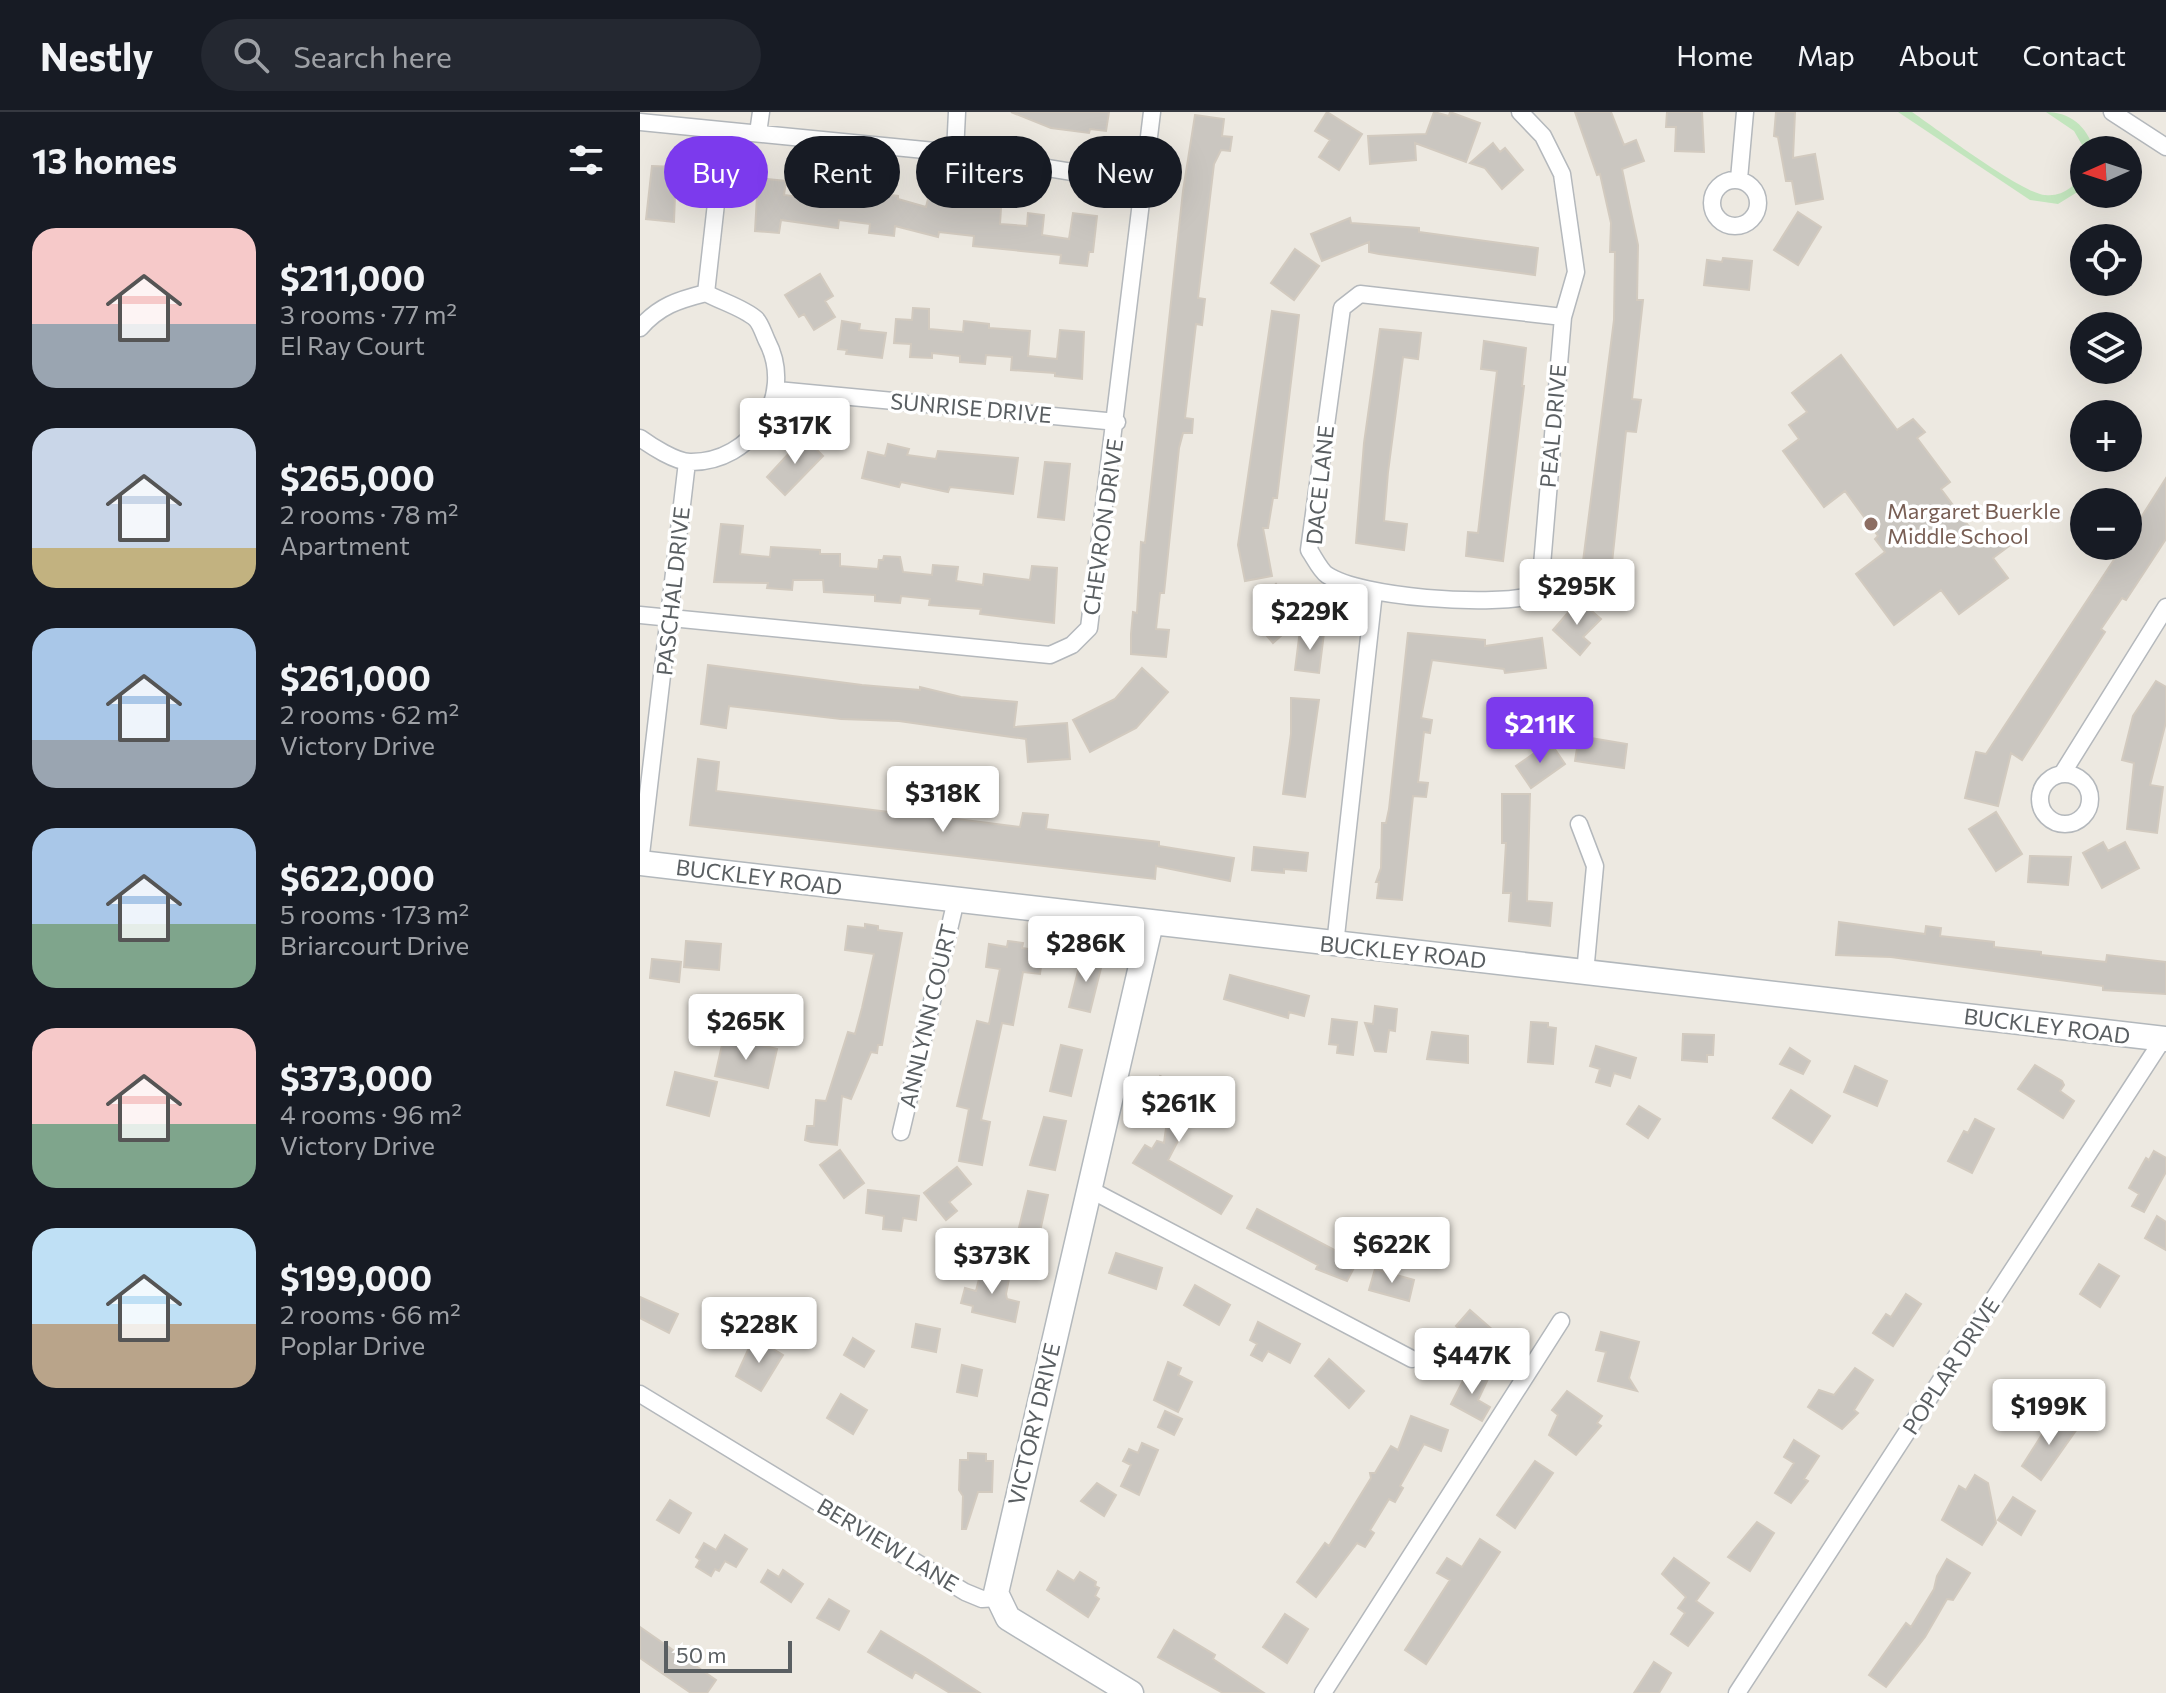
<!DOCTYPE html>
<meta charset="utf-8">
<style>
body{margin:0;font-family:Commissioner,sans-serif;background:#242831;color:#f1f3f6;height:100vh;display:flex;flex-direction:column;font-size:30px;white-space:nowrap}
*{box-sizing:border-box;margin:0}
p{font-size:26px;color:#9ea1a6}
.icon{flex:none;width:44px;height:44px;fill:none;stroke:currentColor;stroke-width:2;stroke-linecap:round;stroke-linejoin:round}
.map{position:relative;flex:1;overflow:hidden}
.side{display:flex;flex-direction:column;background:#171b24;width:640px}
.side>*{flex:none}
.top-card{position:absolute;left:24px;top:24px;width:760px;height:72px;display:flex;gap:16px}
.needle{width:52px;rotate:267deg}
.tools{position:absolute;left:1430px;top:24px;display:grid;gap:16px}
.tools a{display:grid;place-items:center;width:72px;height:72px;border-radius:50%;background:#171b24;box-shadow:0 8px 32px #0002;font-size:40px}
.scale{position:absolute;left:24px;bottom:20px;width:128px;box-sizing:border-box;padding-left:8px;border:4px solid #5a5f62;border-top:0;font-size:22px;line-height:28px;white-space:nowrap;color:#5a5f62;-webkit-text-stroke:6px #fff;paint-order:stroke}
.price{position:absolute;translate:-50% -68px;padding:0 18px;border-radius:8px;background:#fff;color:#222;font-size:26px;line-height:52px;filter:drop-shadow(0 2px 4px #0008)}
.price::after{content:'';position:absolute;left:50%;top:48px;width:24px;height:18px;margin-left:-12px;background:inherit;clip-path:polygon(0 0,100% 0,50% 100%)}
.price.on{background:#7c3aed;color:#fff}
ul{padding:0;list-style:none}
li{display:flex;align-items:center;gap:24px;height:200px;padding:0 32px}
li span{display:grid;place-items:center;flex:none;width:224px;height:160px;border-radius:24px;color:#555}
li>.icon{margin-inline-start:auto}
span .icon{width:96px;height:96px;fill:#fffc;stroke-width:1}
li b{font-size:34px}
h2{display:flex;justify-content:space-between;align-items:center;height:96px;padding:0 32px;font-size:34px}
.chip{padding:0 28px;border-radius:36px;background:#171b24;box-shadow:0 8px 32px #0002;font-size:28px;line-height:72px}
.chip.on{background:#7c3aed;color:#fff}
header{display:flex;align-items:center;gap:48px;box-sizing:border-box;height:112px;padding:0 40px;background:#171b24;border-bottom:2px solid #363941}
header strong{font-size:38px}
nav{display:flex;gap:44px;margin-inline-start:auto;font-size:28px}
.search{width:560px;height:72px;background:#242831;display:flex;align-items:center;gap:20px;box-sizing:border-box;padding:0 28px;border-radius:44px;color:#9ea1a6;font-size:30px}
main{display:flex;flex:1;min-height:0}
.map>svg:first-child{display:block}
.green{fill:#c2e5bd}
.building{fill:#cac6c0;stroke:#d2cabf;stroke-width:2}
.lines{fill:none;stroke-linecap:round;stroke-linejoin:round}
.street-casing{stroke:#b4b8bc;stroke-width:19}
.secondary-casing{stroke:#b3b8bc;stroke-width:27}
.street{stroke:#fff;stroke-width:16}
.secondary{stroke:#fff;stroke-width:24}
.education-dot{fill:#8d6e63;stroke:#fff;stroke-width:3}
.labels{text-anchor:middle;stroke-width:7;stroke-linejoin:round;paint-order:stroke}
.street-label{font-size:22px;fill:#5a5f62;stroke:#fff}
.education-label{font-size:22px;fill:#785e54;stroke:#fff;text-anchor:start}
</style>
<header>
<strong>Nestly</strong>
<div class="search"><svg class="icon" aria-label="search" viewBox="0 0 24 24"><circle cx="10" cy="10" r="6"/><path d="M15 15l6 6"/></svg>Search here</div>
<nav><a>Home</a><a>Map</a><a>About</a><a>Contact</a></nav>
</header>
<main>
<section class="side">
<h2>13 homes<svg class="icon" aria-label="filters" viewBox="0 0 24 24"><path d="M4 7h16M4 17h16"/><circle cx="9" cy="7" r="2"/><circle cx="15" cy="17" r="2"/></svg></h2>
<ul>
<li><span style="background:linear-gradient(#f6c9c9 60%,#9aa5b1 0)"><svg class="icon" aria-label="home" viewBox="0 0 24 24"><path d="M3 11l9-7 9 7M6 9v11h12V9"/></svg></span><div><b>$211,000</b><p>3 rooms · 77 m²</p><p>El Ray Court</p></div></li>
<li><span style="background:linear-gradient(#c9d6e8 75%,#c2b280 0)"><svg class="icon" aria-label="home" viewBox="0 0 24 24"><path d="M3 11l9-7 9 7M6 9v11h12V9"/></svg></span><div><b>$265,000</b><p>2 rooms · 78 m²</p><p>Apartment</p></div></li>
<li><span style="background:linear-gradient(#a9c7e8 70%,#9aa5b1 0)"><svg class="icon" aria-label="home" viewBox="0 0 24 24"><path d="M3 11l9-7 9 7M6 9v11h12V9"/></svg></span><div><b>$261,000</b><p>2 rooms · 62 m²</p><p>Victory Drive</p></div></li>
<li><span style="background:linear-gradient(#a9c7e8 60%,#7fa58c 0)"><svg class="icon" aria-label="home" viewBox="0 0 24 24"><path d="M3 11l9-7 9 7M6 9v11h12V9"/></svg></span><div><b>$622,000</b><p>5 rooms · 173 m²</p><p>Briarcourt Drive</p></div></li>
<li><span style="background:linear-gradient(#f6c9c9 60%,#7fa58c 0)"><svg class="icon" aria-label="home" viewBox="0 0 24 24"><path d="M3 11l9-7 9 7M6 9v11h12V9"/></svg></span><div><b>$373,000</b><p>4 rooms · 96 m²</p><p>Victory Drive</p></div></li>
<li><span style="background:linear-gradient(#bfe0f5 60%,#b9a48a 0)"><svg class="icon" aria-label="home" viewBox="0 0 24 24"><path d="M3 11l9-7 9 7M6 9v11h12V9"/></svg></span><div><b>$199,000</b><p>2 rooms · 66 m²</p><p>Poplar Drive</p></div></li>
</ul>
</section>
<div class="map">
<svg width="1526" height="1581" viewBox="0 0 1526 1581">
<rect width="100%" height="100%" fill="#ede9e1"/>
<path class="green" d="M1258,0H1272C1297,17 1381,81 1405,83C1424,85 1437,73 1444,57V76L1418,92L1390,88Z
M1406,0C1430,0 1447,14 1454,38H1445L1434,19Z"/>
<path class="building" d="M371,0H469L466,19L450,17L449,21L411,16Z
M687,0L722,22L699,58L679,45L690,28L675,19Z
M794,0L809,4L810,0L840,11L826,50L775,31L776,48L730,52L728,24L786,22Z
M935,0H971L984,33L996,28L1004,49L982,57L998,133L997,188H1003L992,287L1001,288L996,320L986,319L969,479L941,476V465L974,208L975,140H970L971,111L960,62L957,63Z
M1027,0H1062L1064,40L1035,39L1036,15H1026Z
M1136,0H1155L1153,46L1175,42L1183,87L1156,92L1152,69H1146L1138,25L1134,24Z
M555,3L584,7L582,24L592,25L590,39L581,38L574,52L558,186L565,187L562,213L556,212L545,306L553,307L552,321H543L539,336L524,481H520L516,517L529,518L526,545L491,542V522L493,500L497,501L501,430L505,431L543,79Z
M853,31L860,40L865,36L883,58L862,77L845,56L830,51Z
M12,54L36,55L34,110L6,107Z
M118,66L146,69L144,83L183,88L185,76L206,79V84L234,87V81L258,84V87L286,95L289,83L324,93L361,96L360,112L387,114L388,101L404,103L402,123L429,127L433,101L457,104L453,140H449L447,154L420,151L421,143L333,134L334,124L299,120L298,125L255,114L254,124L229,121L230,112L199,108L198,116L141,108L139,121L115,119Z
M1158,100L1181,115L1158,153L1134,138Z
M710,106L711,111L779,116V120L898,136L895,163L739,142L729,140V130L682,149L671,122Z
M655,137L679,154L654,188L631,171Z
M1083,146L1112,149L1109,178L1064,173L1067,148L1082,150Z
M180,162L193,184L185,189L195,205L174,218L164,202L159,205L145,183Z
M273,196L289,197V217L323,220L324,209L349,212V216L390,219L388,244L417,247L420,218L444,220L442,267L415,264V261L371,258L372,245L346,243L345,252L320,250V244L292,241V246L270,245L271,232L254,231L256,207L272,208Z
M632,199L659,203L637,386H633L628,416H623L632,464L605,469L598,433Z
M202,209L220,212L219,218L246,221L242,246L206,242L207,238L198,237Z
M740,217L781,221L778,247L763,245L748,360L744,409L767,412L764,438L716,431L724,331Z
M844,229L886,236L882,274H884L863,449L826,444L828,420L838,421L857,259L841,257Z
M1201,243L1257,318L1273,307L1285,320L1277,326L1310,370L1301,377L1342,432L1359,420L1369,434L1353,446L1368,466L1319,502L1301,478L1254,513L1216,462L1245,440L1235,427L1238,424L1205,379L1184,395L1143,339L1159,327L1149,313L1167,300L1152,281Z
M164,325L183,344L145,383L127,365Z
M248,332L269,337L267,343L296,347L298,339L378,346L373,382L310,375L308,380L261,370L259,375L222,366L228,340L245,344Z
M405,350L430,352L424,408L398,405Z
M1526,366V427L1486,488L1482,486L1461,517L1465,520L1382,648L1371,641L1358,694L1325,686L1336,640L1346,642L1483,434H1488V426Z
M81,412L103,414L100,442L130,445L131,435L180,438V442H200V454L238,457L239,448H243L244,444L260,445L263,460L292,463L293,453L318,455L316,469L343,473L344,462L390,468L392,454L417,456L414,511L340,502L341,497L289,493L290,487L261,484L260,491L235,489V483L184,480L183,468H153L152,478L127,476L128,471L74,470Z
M636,472L663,504L633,531L620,516L629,508L614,491Z
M939,488L961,507L943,525L950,531L940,543L913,518Z
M660,518L684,521L679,561L655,558Z
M768,521L845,528V534L902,526L906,556L865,561L864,557L792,548L781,606L792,608L790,621L784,620L778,670L788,671L786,685L773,684L762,788L737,786L739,770H736L741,756L742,711H746L749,697Z
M68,553L222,573L280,578V575L321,585L377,590L374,615L427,611L430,647L388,650L386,627L259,609L201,607L89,594L86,616L61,612Z
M502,556L528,580L496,616L450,640L433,608L475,587Z
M1516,569L1526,575V610L1510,673L1523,675L1517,721L1487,717L1494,651L1482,648L1493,604Z
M651,586L679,588L665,685L643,682L651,622Z
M939,624L987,632L984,656L935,649Z
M910,630L925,652L891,676L876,654Z
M58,647L79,650L76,679L282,704H296V696L310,698L309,706L380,715L383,701L408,703L406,717L519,730V734L594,746L590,769L516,754L515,767L50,713Z
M862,682H890L887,789L912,791L910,814L869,809L871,781H863L866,731H862Z
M1356,700L1382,742L1356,759L1329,717Z
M1463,730L1468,739L1485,730L1499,756L1462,776L1443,741Z
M614,735L668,741L666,759L644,757V761L612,758Z
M1390,744L1431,745L1428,773L1388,770Z
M1199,810L1285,822L1286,814L1301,816L1300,824L1354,830V835L1401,840V843L1466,850L1467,843L1526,850V882L1463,878V874L1251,845L1196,843Z
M225,812L238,814V818L262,821L242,933H238L237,941L231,940L211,987L202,984L197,1033L171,1030L165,1028L167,1014H174L176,988L186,989L208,920L215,922L222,896L234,842L205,838L208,814L225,816Z
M46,829L81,832L79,858L44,855Z
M368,829L383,831L382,836L403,839L400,862L383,860L373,913L362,911L341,1008L350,1010L342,1053L319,1049L329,997L317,994L337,909L349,912L360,857L346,855L349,832L367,835Z
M442,843L463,848L450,900L429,895Z
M12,847L41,850L39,870L10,866Z
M590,863L669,884L664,904L649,900L648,906L584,887Z
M735,894L757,897L755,919L749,918L746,940L735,939L725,911L733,912Z
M692,907L717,910L713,943L697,941L698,933L689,932Z
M891,910L908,911V915L916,916L913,952L888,950Z
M792,920L828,924V951L787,947Z
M1043,922L1074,923L1073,943H1067V950L1042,948Z
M84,924L137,937L128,976L75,964Z
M421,933L442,938L431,984L410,979Z
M956,934L996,946L990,966L974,961L970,974L956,970L960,957L950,954Z
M1150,936L1170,949L1163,962L1140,952Z
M1395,953L1422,969L1424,973L1420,979L1434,989L1423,1006L1378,977Z
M1215,954L1247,969L1237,994L1204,980Z
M35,960L77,970L69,1004L27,993Z
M520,964L557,984L572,979L577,994L552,1002L528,1048L592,1084L581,1102L493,1051L505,1033L512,1037L517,1029L524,1031L528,1001L506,990Z
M1151,978L1190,1004L1172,1031L1133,1006Z
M999,994L1020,1007L1008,1026L987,1012Z
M404,1005L426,1009L415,1058L390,1053Z
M1335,1007L1354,1017L1332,1061L1308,1049L1324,1019L1328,1021Z
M200,1038L224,1071L204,1086L180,1053Z
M1514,1039L1526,1046V1060L1504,1100L1492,1094L1499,1082L1489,1076L1506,1046L1509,1048Z
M317,1055L331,1072L309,1090L317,1099L306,1108L284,1081Z
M228,1078L279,1084L276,1108L263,1106L261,1119L243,1117L244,1104L226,1101Z
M388,1079L408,1083L399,1124L378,1120Z
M617,1097L717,1150L707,1169L676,1157L678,1153L607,1116Z
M1517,1104L1526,1110V1138L1505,1126Z
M476,1141L522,1156L516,1177L469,1161Z
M1459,1152L1479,1164L1460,1195L1440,1182Z
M342,1155L370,1162L366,1182L367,1187L379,1190L375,1210L332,1200L333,1194L321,1191L325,1176L336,1179Z
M735,1157L774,1168L769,1189L729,1178Z
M555,1173L590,1193L579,1213L544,1193Z
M1266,1182L1281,1192L1253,1234L1233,1221L1246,1202L1251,1205Z
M0,1185L38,1202L29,1221L0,1206Z
M830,1198L862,1226L847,1242L816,1214Z
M618,1210L660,1232L650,1251L628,1239L622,1249L611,1243L617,1232L610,1228Z
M276,1212L300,1217L296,1240L272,1235Z
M961,1220L999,1230L989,1266L997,1279L958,1269L966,1240L956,1238Z
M213,1226L234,1239L224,1255L204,1243Z
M125,1232L143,1243L121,1279L96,1264L108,1238L115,1233Z
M689,1247L724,1279L709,1296L675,1264Z
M528,1250L541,1256L538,1263L552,1270L538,1300L514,1288Z
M322,1253L342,1258L337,1284L317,1280Z
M1215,1256L1233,1268L1214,1298L1218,1301L1202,1317L1168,1295L1179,1278L1194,1283Z
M829,1257L848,1267L838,1288L850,1295L842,1309L811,1292Z
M927,1279L962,1304L957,1311L961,1314L936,1343L909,1323L918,1303L912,1298Z
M201,1282L227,1298L213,1322L187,1306Z
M525,1299L542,1307L534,1323L518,1315Z
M1415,1302L1437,1317L1401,1368L1382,1354Z
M771,1304L808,1318L801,1339L784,1332L760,1374L763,1376L755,1390L749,1387L730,1418L734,1421L725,1435L717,1431L676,1485L657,1470L685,1431L689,1434L731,1366L730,1361H735L751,1334L758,1338Z
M1154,1328L1179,1344L1164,1367L1168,1369L1151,1391L1135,1381L1154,1351L1144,1345Z
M502,1331L518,1338L499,1383L481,1374L491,1353L483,1349L489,1337L498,1341Z
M328,1341L346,1342V1349H353L352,1380H338L326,1417H322L323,1384L319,1378L320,1348H328Z
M895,1349L913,1361L875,1416L857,1403Z
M1335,1363L1348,1371L1356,1411L1342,1433L1302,1408L1319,1374L1326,1378Z
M457,1371L476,1383L464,1404L441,1389Z
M1373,1385L1395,1399L1381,1423L1358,1408Z
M30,1388L51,1401L39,1421L17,1408Z
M1117,1410L1134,1421L1110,1459L1088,1445Z
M85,1423L107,1437L96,1455L85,1449L79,1459L75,1457L71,1464L56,1455L60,1448L56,1445L64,1431L76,1438Z
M840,1427L860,1440L786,1552L765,1538L810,1468L797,1461L807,1446L822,1455Z
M1034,1446L1069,1471L1056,1489L1073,1501L1048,1534L1031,1522L1045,1501L1038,1496L1046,1485L1022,1462Z
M1307,1447L1330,1461L1313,1488L1307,1487L1285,1525L1246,1575L1229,1563L1266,1511L1271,1515L1294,1477L1297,1464Z
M128,1458L139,1465L143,1458L163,1472L151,1490L121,1470Z
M418,1459L434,1469L440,1460L456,1470L455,1474L459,1476L455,1484L459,1487L448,1505L407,1478Z
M189,1487L209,1499L199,1518L177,1506Z
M645,1502L668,1517L647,1551L623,1535Z
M0,1515L76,1568L67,1581H51L0,1546Z
M534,1518L575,1543L573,1547L624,1581H583L518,1545Z
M241,1519L284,1545L340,1581H310L275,1560L272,1566L228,1540Z
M1014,1550L1031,1561L1019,1581H994Z"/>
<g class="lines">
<g class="street-casing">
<path id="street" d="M880,0L903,24L922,62L936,160L923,205L901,465L890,484C849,494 722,486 687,463C680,458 674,445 669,438L702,196L720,182L923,205
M1472,0L1526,35
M0,10L315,41L506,72
M118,21L121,0
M315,41L317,0
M1099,67L1105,0
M1072 91a23 23 0 1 1 46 0a23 23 0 1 1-46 0Z
M66,181L84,20
M0,216C19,194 38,188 66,181C80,189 104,196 116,207C121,212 124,223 127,229C156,284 112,351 50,350C36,350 11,334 0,326
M137,278L477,310
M0,503L410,543L432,533L449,516L512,0
M1422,662L1526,495
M1400 687a25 25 0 1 1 50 0a25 25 0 1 1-50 0Z
M939,712L955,754L945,861
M0,751L47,350
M695,833L734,480
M261,1020L316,788
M449,1077L772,1247
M0,1282L325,1480L342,1487L357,1486
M683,1581L921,1209
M1097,1581L1523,927"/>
</g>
<g class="secondary-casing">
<path id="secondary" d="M0,751L1526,927
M491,1581L368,1506L356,1481L511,811"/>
</g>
<use href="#street" class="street"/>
<use href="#secondary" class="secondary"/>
</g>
<circle class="education-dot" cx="1231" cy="412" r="8"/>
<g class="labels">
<g class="street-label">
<text transform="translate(331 296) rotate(5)" y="8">SUNRISE DRIVE</text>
<text transform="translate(913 314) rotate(-85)" y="8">PEAL DRIVE</text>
<text transform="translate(680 373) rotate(-84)" y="8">DACE LANE</text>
<text transform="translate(463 415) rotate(-82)" y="8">CHEVRON DRIVE</text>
<text transform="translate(33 479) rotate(-84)" y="8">PASCHAL DRIVE</text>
<text transform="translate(119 765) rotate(7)" y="8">BUCKLEY ROAD</text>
<text transform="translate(763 840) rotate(6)" y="8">BUCKLEY ROAD</text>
<text transform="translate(288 904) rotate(-77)" y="8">ANNLYNN COURT</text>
<text transform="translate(1407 914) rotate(7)" y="8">BUCKLEY ROAD</text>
<text transform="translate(1311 1254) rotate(-57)" y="8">POPLAR DRIVE</text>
<text transform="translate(394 1312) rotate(-77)" y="8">VICTORY DRIVE</text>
<text transform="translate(248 1433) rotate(31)" y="8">BERVIEW LANE</text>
</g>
<g class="education-label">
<text x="1247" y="407">Margaret Buerkle<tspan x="1247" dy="25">Middle School</tspan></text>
</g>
</g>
</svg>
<div class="tools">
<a><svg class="needle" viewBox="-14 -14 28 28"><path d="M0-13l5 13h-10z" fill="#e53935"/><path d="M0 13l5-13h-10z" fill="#9ea1a6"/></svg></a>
<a><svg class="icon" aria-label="locate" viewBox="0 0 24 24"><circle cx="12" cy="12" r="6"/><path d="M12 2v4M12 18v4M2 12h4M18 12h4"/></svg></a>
<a><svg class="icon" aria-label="layers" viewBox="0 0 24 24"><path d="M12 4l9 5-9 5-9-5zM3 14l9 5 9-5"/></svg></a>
<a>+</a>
<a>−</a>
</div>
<div class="scale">50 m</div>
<b class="price" style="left:155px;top:354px">$317K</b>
<b class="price" style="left:937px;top:515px">$295K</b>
<b class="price" style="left:670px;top:540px">$229K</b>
<b class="price on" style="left:900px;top:653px">$211K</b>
<b class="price" style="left:303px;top:722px">$318K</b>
<b class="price" style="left:446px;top:872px">$286K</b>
<b class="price" style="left:106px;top:950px">$265K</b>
<b class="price" style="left:539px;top:1032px">$261K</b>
<b class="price" style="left:752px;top:1173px">$622K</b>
<b class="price" style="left:352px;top:1184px">$373K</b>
<b class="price" style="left:119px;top:1253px">$228K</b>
<b class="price" style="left:832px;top:1284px">$447K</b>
<b class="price" style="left:1409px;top:1335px">$199K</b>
<div class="top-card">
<a class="chip on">Buy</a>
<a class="chip">Rent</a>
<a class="chip">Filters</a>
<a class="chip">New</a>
</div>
</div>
</main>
